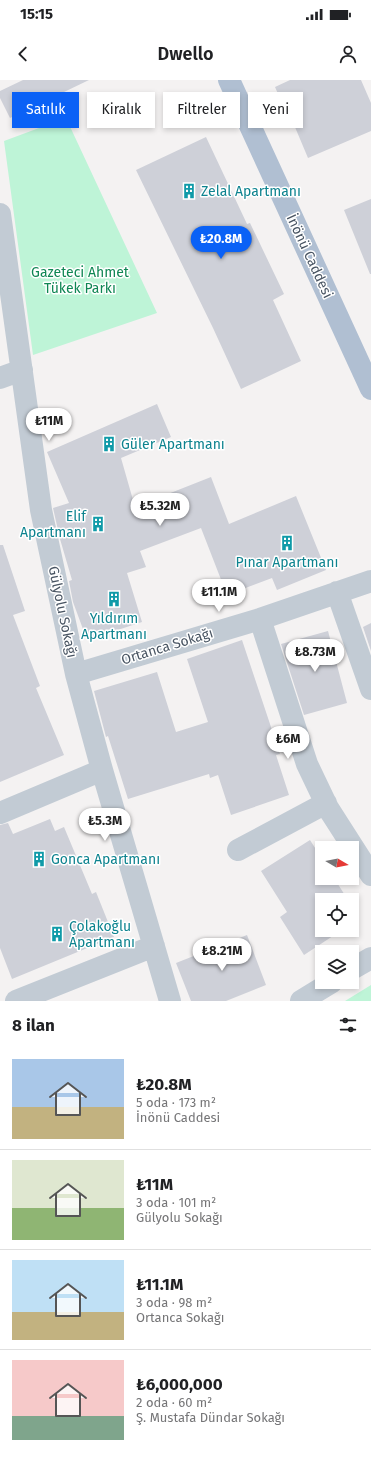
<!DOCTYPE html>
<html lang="tr">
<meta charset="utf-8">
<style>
body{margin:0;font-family:"Fira Sans",sans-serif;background:#f2f2f2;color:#202124;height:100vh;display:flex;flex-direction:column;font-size:15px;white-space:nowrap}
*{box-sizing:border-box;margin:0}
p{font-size:13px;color:#757577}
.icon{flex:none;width:22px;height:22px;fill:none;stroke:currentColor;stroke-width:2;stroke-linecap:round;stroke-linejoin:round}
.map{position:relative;height:921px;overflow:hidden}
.panel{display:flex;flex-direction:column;background:#fff;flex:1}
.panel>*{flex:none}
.banner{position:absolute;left:12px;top:12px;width:347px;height:36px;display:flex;gap:8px}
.needle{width:26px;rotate:100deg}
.tools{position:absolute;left:315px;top:761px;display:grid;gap:8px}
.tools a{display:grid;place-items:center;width:44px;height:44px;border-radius:0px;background:#fff;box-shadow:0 2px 6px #0003;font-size:20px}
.price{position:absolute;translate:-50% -34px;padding:0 9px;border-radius:14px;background:#fff;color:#222;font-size:13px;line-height:26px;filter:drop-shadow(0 1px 2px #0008)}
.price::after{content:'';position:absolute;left:50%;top:24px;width:12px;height:9px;margin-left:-6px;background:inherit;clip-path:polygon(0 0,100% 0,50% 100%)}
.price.current{background:#0a61f6;color:#fff}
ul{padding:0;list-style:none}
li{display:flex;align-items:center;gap:12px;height:100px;padding:0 12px}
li+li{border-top:1px solid #e0e0e0}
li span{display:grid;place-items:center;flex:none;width:112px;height:80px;border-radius:0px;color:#555}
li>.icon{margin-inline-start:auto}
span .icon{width:48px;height:48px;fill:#fffc;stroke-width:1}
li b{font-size:17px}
h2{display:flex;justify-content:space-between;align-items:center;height:48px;padding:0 12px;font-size:17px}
.pill{padding:0 14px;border-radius:0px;background:#fff;box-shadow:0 2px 6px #0003;font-size:14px;line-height:36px}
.pill.current{background:#0a61f6;color:#fff}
.status{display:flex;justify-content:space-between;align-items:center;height:28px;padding:0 20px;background:#fff;direction:ltr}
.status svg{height:11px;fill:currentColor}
header{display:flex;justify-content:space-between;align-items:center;height:52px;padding:0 12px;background:#fff;font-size:18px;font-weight:600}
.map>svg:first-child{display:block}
.green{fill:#bef4d7}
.building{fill:#ced0d8}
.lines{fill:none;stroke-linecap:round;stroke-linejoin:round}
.minor{stroke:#c2cbd4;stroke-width:22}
.major{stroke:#b0bfd2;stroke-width:22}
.labels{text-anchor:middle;stroke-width:3;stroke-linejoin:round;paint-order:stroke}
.culture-label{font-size:14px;fill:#0d838f;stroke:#fff;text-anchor:start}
.street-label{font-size:14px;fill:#485462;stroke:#fff}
.park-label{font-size:14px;fill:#0f8653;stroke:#fff}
</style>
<div class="status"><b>15:15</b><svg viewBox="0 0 49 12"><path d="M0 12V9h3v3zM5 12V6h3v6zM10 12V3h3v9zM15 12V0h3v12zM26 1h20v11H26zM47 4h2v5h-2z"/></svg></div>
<header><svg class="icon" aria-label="back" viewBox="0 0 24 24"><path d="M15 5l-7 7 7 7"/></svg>Dwello<svg class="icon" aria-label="person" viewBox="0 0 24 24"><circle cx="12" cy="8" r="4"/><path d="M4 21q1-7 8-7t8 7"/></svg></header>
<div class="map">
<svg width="371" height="921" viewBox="0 0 371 921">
<rect width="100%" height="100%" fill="#f4f2f2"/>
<path class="green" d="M66,38L157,233L33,275L4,61Z
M371,905V921H345Z"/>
<path class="building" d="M23,0H89L10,38L0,18V11Z
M290,0H361L371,23V51L308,78L292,40L290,41L275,7Z
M206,57L247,144L250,143L284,214L273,220L301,281L241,309L213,248L136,90Z
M371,119V194H370L344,130Z
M157,324L171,357L121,378L135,427L211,397L229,444L296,416L326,490L277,510L272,498L227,515L201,448L140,471L146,487L127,493L142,542L87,560L73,522L69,501L72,500L60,459L53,428L69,423L47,372Z
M0,465H3L25,531L13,535L40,606L36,608L64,675L0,702Z
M371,543V571L363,547Z
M328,551L347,623L304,635L281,564Z
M242,560L280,674L276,675L289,715L231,735L218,695L210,698L209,694L128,719L108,656L106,657L94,611L157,592L176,652L208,642L187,579Z
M50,739L55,751L64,747L92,814L96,812L114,857L12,899L0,868V745L8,743L13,754Z
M310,760L322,779V798H334L348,820H322V850H342L304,875L280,837L287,832L261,791Z
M247,855L266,905L226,921H191L176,883Z"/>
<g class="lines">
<path class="minor" d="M0,134L41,430L76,594L102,690L170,921
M0,298L22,290
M337,512L371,609
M260,539L307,684L328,728L371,795
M76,594L260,539L371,501
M0,733L102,690
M238,770L326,723
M352,889L371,878
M16,921L154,866
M301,921L332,902"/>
<path class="major" d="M229,0L371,309"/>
</g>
<defs>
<g id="building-bare" transform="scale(1.2)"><path d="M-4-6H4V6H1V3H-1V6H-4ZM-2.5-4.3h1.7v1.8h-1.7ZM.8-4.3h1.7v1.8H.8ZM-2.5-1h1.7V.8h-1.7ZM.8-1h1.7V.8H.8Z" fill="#0f9aa8" stroke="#fff" stroke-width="2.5" paint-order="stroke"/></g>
</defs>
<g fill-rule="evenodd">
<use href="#building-bare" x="189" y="111"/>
<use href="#building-bare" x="109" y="364"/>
<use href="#building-bare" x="98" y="444"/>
<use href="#building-bare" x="287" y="463"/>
<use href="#building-bare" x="114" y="519"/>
<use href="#building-bare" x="39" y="779"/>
<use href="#building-bare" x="57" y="854"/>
</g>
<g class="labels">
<g class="culture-label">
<text x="201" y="116">Zelal Apartmanı</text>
<text x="121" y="369">Güler Apartmanı</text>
<text x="86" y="441" text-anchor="end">Elif<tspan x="86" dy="16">Apartmanı</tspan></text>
<text x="287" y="487" text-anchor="middle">Pınar Apartmanı</text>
<text x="114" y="543" text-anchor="middle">Yıldırım<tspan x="114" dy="16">Apartmanı</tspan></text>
<text x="51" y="784">Gonca Apartmanı</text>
<text x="69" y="851">Çolakoğlu<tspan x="69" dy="16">Apartmanı</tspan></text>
</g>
<g class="street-label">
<text transform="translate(310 176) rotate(65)" y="5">İnönü Caddesi</text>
<text transform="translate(63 532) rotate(78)" y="5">Gülyolu Sokağı</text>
<text transform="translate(167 566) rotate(-17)" y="5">Ortanca Sokağı</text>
</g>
<g class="park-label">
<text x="80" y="197">Gazeteci Ahmet<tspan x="80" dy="16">Tükek Parkı</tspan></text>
</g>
</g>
</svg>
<div class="tools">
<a><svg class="needle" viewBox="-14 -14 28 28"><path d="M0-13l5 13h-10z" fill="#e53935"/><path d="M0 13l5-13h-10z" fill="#757577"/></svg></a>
<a><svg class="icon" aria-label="locate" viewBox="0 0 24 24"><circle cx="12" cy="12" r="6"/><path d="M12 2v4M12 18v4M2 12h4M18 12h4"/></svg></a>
<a><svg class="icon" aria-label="layers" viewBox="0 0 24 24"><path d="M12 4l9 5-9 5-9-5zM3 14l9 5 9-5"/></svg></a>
</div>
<b class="price current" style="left:221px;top:180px">₺20.8M</b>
<b class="price" style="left:49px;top:362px">₺11M</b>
<b class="price" style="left:160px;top:447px">₺5.32M</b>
<b class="price" style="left:219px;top:533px">₺11.1M</b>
<b class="price" style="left:315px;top:593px">₺8.73M</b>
<b class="price" style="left:288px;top:680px">₺6M</b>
<b class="price" style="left:105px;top:762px">₺5.3M</b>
<b class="price" style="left:222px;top:892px">₺8.21M</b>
<div class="banner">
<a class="pill current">Satılık</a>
<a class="pill">Kiralık</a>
<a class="pill">Filtreler</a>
<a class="pill">Yeni</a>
</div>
</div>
<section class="panel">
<h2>8 ilan<svg class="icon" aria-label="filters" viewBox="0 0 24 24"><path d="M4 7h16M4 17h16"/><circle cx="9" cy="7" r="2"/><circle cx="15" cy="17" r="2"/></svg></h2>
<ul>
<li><span style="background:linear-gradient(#a9c7e8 60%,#c2b280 0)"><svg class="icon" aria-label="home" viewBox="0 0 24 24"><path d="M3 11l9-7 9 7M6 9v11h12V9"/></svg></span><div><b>₺20.8M</b><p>5 oda · 173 m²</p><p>İnönü Caddesi</p></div></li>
<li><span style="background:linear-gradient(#dfe7d0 60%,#8fb573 0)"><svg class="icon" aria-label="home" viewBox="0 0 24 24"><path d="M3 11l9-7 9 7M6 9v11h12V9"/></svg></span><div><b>₺11M</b><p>3 oda · 101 m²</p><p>Gülyolu Sokağı</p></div></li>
<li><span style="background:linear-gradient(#bfe0f5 65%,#c2b280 0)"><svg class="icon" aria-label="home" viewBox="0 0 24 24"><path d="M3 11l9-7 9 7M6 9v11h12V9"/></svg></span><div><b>₺11.1M</b><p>3 oda · 98 m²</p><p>Ortanca Sokağı</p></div></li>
<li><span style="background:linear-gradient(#f6c9c9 70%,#7fa58c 0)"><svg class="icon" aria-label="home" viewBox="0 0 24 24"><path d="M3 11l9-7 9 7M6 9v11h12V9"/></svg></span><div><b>₺6,000,000</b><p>2 oda · 60 m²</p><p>Ş. Mustafa Dündar Sokağı</p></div></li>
</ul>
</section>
